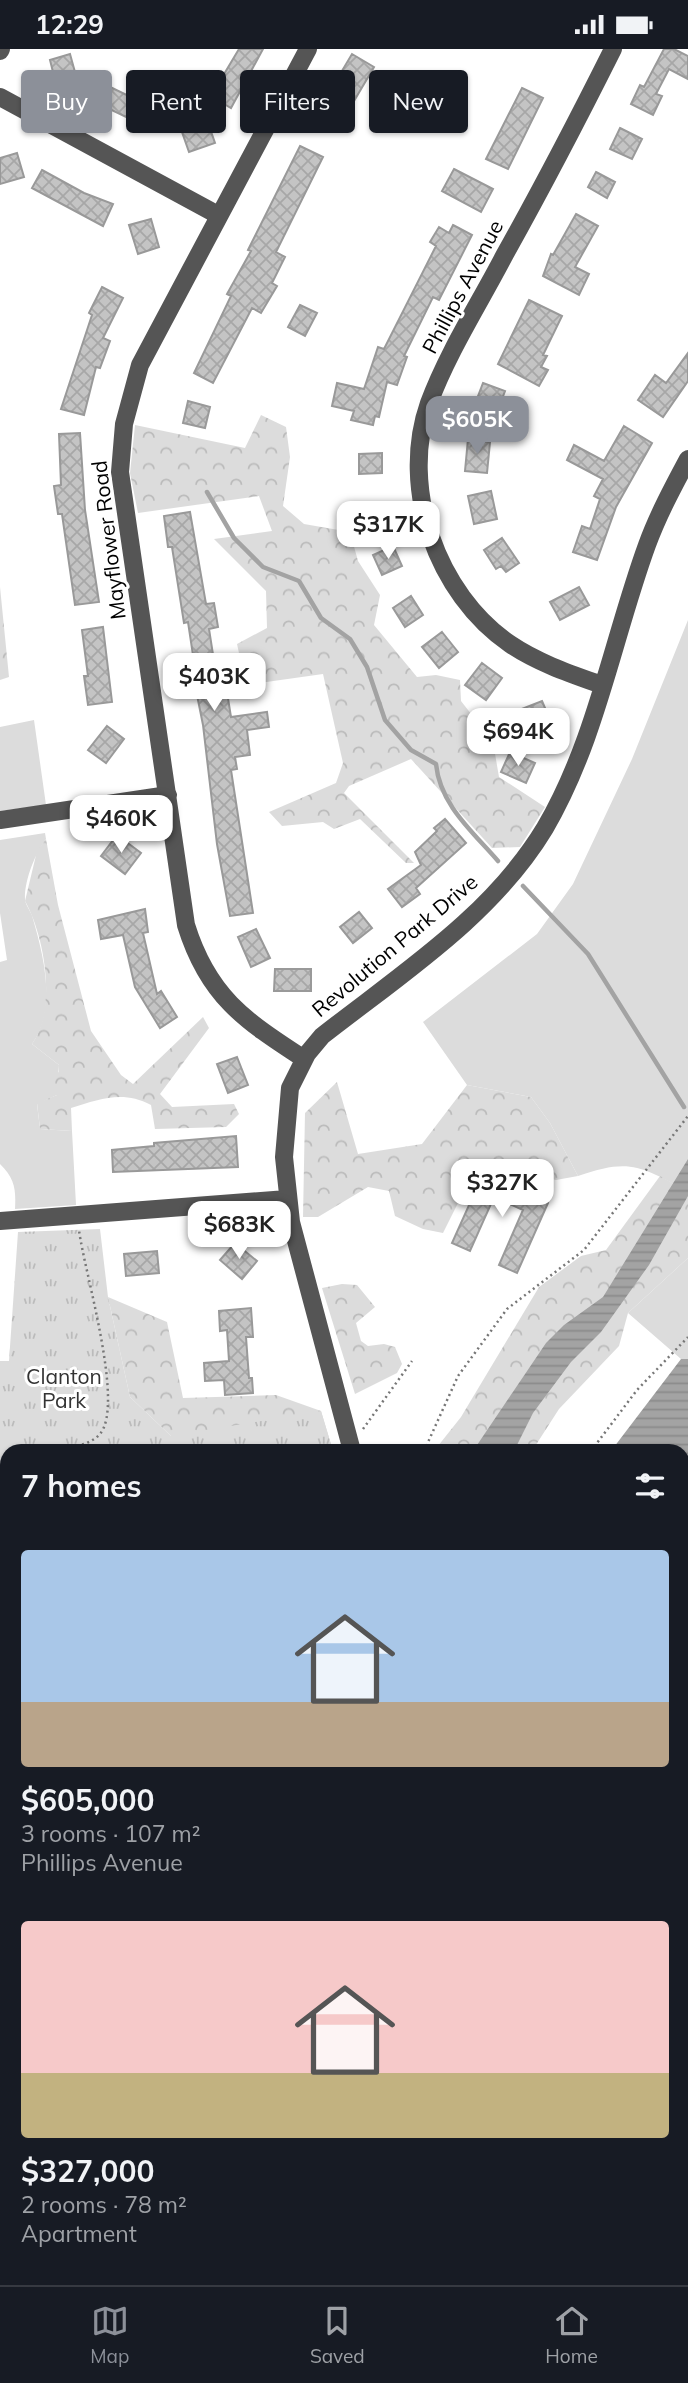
<!DOCTYPE html>
<meta charset="utf-8">
<style>
body{margin:0;font-family:Mulish,sans-serif;background:#20242c;color:#f1f3f6;height:100vh;display:flex;flex-direction:column;font-size:26px;white-space:nowrap}
*{box-sizing:border-box;margin:0}
p{font-size:23px;color:#9ea1a6}
.icon{flex:none;width:38px;height:38px;fill:none;stroke:currentColor;stroke-width:2;stroke-linecap:round;stroke-linejoin:round}
.map{position:relative;flex:1;overflow:hidden}
.panel{position:absolute;left:0px;top:1395px;width:690px;height:842px;display:flex;flex-direction:column;background:#171b24;border-radius:21px 21px 0 0;box-shadow:0 2px 5px #0004}
.panel>*{flex:none}
.guide{position:absolute;left:21px;top:21px;width:648px;height:63px;display:flex;gap:14px}
.price{position:absolute;translate:-50% -60px;padding:0 16px;border-radius:14px;background:#fff;color:#222;font-size:23px;line-height:46px;filter:drop-shadow(0 2px 4px #0008)}
.price::after{content:'';position:absolute;left:50%;top:42px;width:21px;height:16px;margin-left:-10px;background:inherit;clip-path:polygon(0 0,100% 0,50% 100%)}
.price.current{background:#8c9099;color:#fff}
ul{padding:0;list-style:none}
li{display:grid;align-content:center;gap:14px;height:371px;padding:0 21px}
li span{display:grid;place-items:center;height:217px;border-radius:7px;color:#555}
li>.icon{margin-inline-start:auto}
span .icon{width:126px;height:126px;fill:#fffc;stroke-width:1}
li b{font-size:30px}
h2{display:flex;justify-content:space-between;align-items:center;height:84px;padding:0 21px;font-size:30px}
.tag{padding:0 24px;border-radius:7px;background:#171b24;box-shadow:0 2px 5px #0004;font-size:24px;line-height:63px}
.tag.current{background:#8c9099;color:#fff}
.status{display:flex;justify-content:space-between;align-items:center;height:49px;padding:0 35px;background:#171b24;direction:ltr}
.status svg{height:19px;fill:currentColor}
.menu{display:flex;justify-content:space-around;align-items:center;height:98px;border-top:2px solid #363941;background:#171b24;font-size:19px;color:#9ea1a6}
.menu a{display:grid;justify-items:center;gap:4px}
.menu .current{color:#8c9099}
.map>svg:first-child{display:block}
.green{fill:#dcdcdc}
.forest{fill:url(#forest-crowns)}
.park{fill:url(#park-tufts)}
.water{fill:url(#water-rules)}
.lines{fill:none;stroke-linecap:round;stroke-linejoin:round}
.stream{stroke:#a3a3a3;stroke-width:4.5}
.building{fill:url(#building-cross-hatch);stroke:#999;stroke-width:2}
.path{stroke:#777;stroke-width:2.5;stroke-dasharray:2 3.5;stroke-linecap:butt}
.minor{stroke:#555;stroke-width:18}
.labels{text-anchor:middle;stroke-width:6;stroke-linejoin:round;paint-order:stroke}
.street-label{font-size:21px;fill:#000;stroke:#fff}
.park-label{font-size:21px;fill:#333;stroke:#fff}
</style>
<div class="status"><b>12:29</b><svg viewBox="0 0 49 12"><path d="M0 12V9h3v3zM5 12V6h3v6zM10 12V3h3v9zM15 12V0h3v12zM26 1h20v11H26zM47 4h2v5h-2z"/></svg></div>
<div class="map">
<svg width="688" height="2236" viewBox="0 0 688 2236">
<defs>
<pattern id="forest-crowns" width="20" height="18" patternUnits="userSpaceOnUse" patternTransform="scale(1.75)"><rect width="20" height="18" fill="#dcdcdc"/><path d="M2 6a3 3 0 1 1 6 0M12 15a3 3 0 1 1 6 0" fill="none" stroke="#bbb"/></pattern>
<pattern id="park-tufts" width="24" height="20" patternUnits="userSpaceOnUse" patternTransform="scale(1.75)"><rect width="24" height="20" fill="#dcdcdc"/><path d="M3 7l-1-3M5 7V3M7 7l1-3M15 17l-1-3M17 17v-4M19 17l1-3" fill="none" stroke="#bbb"/></pattern>
<pattern id="water-rules" width="6" height="5" patternUnits="userSpaceOnUse" patternTransform="scale(1.75)"><rect width="6" height="5" fill="#a3a3a3"/><path d="M0 2.5h6" fill="none" stroke="#8b8b8b"/></pattern>
<pattern id="building-cross-hatch" width="8" height="8" patternUnits="userSpaceOnUse" patternTransform="scale(1.75)"><rect width="8" height="8" fill="#c4c4c4"/><path d="M0 0l8 8M0 8l8-8" fill="none" stroke="#a7a7a7"/></pattern>
</defs>
<rect width="100%" height="100%" fill="#fff"/>
<path class="green" d="M688,571V1143C641,1117 630,1109 578,1127L550,1074L531,1048L467,1036L423,973L537,885L573,835L632,710Z
M34,671L46,756L0,762V678Z
M45,784L46,790C35,805 24,832 25,851C26,857 32,864 33,870C44,908 57,961 32,995L59,1016L57,1046L37,1055L40,1080L72,1082L76,1156L15,1160C16,1140 15,1130 0,1115V913L7,911L0,864V791Z
M688,1209V1310H681L628,1264Z"/>
<path class="forest" d="M261,366L286,378L290,408L283,457L304,475L350,483L358,512L380,546L374,576L417,628L436,626L460,631L461,652L493,693L499,728L545,758L520,798L492,799L411,710L349,737L344,744L414,814H406L360,770L334,780L323,773L282,777L269,763L336,734L343,714L323,625L246,636L237,595L267,579L266,542L214,490L272,482L259,447L138,464L130,424L135,376L245,399Z
M0,538L9,628L0,631Z
M46,790L58,856L91,982L121,1026L133,1035L203,968L209,979L160,1045L172,1058L234,1055L239,1065L226,1078L155,1080L151,1056C123,1041 100,1050 71,1059L72,1082L40,1080L37,1054L57,1046V1040L47,1028L59,1023V1016L32,995C57,960 45,888 25,852L37,802Z
M337,1033L358,1105L422,1095L467,1036L531,1048L550,1074L578,1127L556,1131L483,1114L467,1136L443,1184L423,1180L395,1167L389,1142L368,1138L318,1168H303L305,1064Z
M660,1127L688,1143V1209L628,1264L619,1297L559,1360L532,1402H434L461,1368L539,1238L581,1207L606,1201Z
M342,1235L357,1236L375,1258L356,1274L361,1292L368,1297L384,1295L395,1298L402,1315L397,1324L355,1345L322,1239Z
M108,1248L167,1273L183,1349L276,1346L321,1362L333,1402L171,1387L130,1348Z
M688,1533V2092L683,2086L682,1536Z"/>
<path class="park" d="M100,1180L108,1248L130,1348L171,1387L321,1362L333,1402H7V2230H302L295,2236H0V1312H9L18,1183Z"/>
<path class="water" d="M688,1110V1147L649,1216L601,1283L571,1313L533,1364L514,1402H473L546,1294L564,1276L603,1248Z
M681,1310H688V1532L683,1536L682,1402H611Z"/>
<g class="lines">
<path class="stream" d="M207,443L234,489L263,518L299,532L321,569L350,590L367,618L385,671L411,701L436,715C440,756 473,783 498,812
M523,837L588,905L684,1058
M682,1868L688,1873
M0,2034L7,2045
M0,2111L7,2096"/>
</g>
<path class="building" d="M239,0H263L231,59L211,47Z
M664,0H674L688,7V30L669,20L656,45L662,47L653,66L631,55L640,36L644,38Z
M70,5L78,34L57,39L50,11Z
M352,5L374,18L337,81L314,69Z
M106,36L135,50L126,68L97,54Z
M522,39L543,49L508,120L486,110Z
M208,74L215,94L189,103L182,83Z
M620,79L642,90L632,110L610,100Z
M300,97L323,108L276,203L285,208L272,234L277,237L261,264L252,259L213,334L194,324L231,247L227,245L251,202L248,201Z
M17,104L24,128L0,135V109Z
M454,120L493,140L481,163L442,142Z
M42,121L84,144L113,155L103,177L32,139Z
M596,123L615,133L607,149L588,138Z
M576,165L598,177L575,218L589,225L579,246L543,227L551,205L553,206Z
M151,170L159,198L138,205L129,176Z
M453,176L472,186L439,251L433,248L404,307L407,308L397,336L387,333L379,368L375,367L373,376L351,371L354,362L332,357L337,334L364,340L378,298L384,300L436,197L430,193L439,178L449,184Z
M102,238L123,249L103,289L110,292L100,319L96,318L84,366L61,360L92,266L89,264Z
M529,251L562,267L543,306L547,307L541,318L548,321L539,337L498,315Z
M300,256L317,264L305,287L288,278Z
M688,304V332L663,368L638,351L655,326L666,334Z
M483,334L505,342L494,371L472,363Z
M188,352L210,358L205,379L183,374Z
M624,377L652,394L616,458L597,511L573,503L582,477L590,480L600,450L594,447L603,430L567,411L574,396L604,412Z
M80,384L85,461L99,553L75,556L62,465H58L54,437L61,436L59,385Z
M468,390L490,393L487,424L465,422Z
M382,404V424L359,425V405Z
M491,442L497,470L474,475L468,447Z
M190,463L206,555L214,554L218,578L209,580L219,644L227,643L231,668L267,663L269,678L247,681L250,706L235,708L237,720L231,721L253,864L230,867L217,795L203,676L189,606H193L188,573L184,574L172,498H168L164,467Z
M502,489L519,514L506,523L501,517L496,520L484,501Z
M393,497L402,517L382,526L373,506Z
M579,538L589,556L560,571L550,553Z
M411,547L423,566L405,578L393,559Z
M103,578L112,653L88,656L84,627H88L82,581Z
M442,583L458,603L439,619L422,598Z
M482,614L502,629L486,651L465,636Z
M542,652L551,673L528,682L519,661Z
M107,677L124,690L106,714L88,701Z
M510,703L535,714L526,734L501,723Z
M445,770L466,794L416,839L420,845L402,858L388,840L421,816L415,803L437,782L434,779Z
M117,786L141,804L125,825L101,807Z
M145,860L148,883L143,884L157,945L161,942L177,968L160,979L135,938L123,886L101,890L98,871Z
M359,863L372,879L353,894L340,878Z
M256,880L270,909L251,918L238,888Z
M275,920H311V942H274Z
M237,1008L248,1036L228,1044L217,1015Z
M236,1087L238,1118L113,1123L112,1101L154,1097V1094Z
M483,1125L548,1154L517,1224L499,1216L523,1161L494,1148L470,1202L452,1194Z
M235,1194L257,1212L242,1230L220,1211Z
M157,1202L159,1224L126,1227L124,1205Z
M251,1259L253,1288H246L249,1329H252L253,1344L225,1346L224,1331L205,1332L204,1314L229,1312L227,1281L220,1282L219,1262Z"/>
<g class="lines">
<path class="path" d="M363,1380L412,1312
M61,1402C74,1397 90,1396 100,1385C125,1355 84,1222 79,1181
M424,1402L458,1327L507,1260L584,1201L688,1067
M591,1402L637,1341L688,1288
M0,1477L7,1467
M0,1694C12,1726 8,1765 0,1797
M0,1788L7,1787
M0,1849L7,1894"/>
<path class="minor" d="M0,2L1,0
M0,48L218,166
M602,636C571,625 538,614 510,595C437,545 399,439 429,354C448,303 479,255 504,207C542,139 578,70 613,0
M0,771L168,746
M304,1010C244,971 208,947 186,876L120,423L124,375L140,316L308,0
M0,1172L287,1150
M352,1402L291,1173L284,1108L290,1039L307,1005L322,987C401,925 492,867 545,779C596,692 613,589 647,496C658,466 673,438 688,410
M682,2131L688,2138
M398,2230L401,2236
M316,2236L322,2230"/>
</g>
<g class="labels">
<g class="street-label">
<text transform="translate(463 238) rotate(-62)" y="7">Phillips Avenue</text>
<text transform="translate(109 491) rotate(-97)" y="7">Mayflower Road</text>
<text transform="translate(395 897) rotate(-40)" y="7">Revolution Park Drive</text>
</g>
<g class="park-label">
<text x="64" y="1335">Clanton<tspan x="64" dy="24">Park</tspan></text>
</g>
</g>
</svg>
<b class="price current" style="left:477px;top:407px">$605K</b>
<b class="price" style="left:388px;top:512px">$317K</b>
<b class="price" style="left:214px;top:664px">$403K</b>
<b class="price" style="left:518px;top:719px">$694K</b>
<b class="price" style="left:121px;top:806px">$460K</b>
<b class="price" style="left:502px;top:1170px">$327K</b>
<b class="price" style="left:239px;top:1212px">$683K</b>
<div class="guide">
<a class="tag current">Buy</a>
<a class="tag">Rent</a>
<a class="tag">Filters</a>
<a class="tag">New</a>
</div>
<section class="panel">
<h2>7 homes<svg class="icon" aria-label="filters" viewBox="0 0 24 24"><path d="M4 7h16M4 17h16"/><circle cx="9" cy="7" r="2"/><circle cx="15" cy="17" r="2"/></svg></h2>
<ul>
<li><span style="background:linear-gradient(#a9c7e8 70%,#b9a48a 0)"><svg class="icon" aria-label="home" viewBox="0 0 24 24"><path d="M3 11l9-7 9 7M6 9v11h12V9"/></svg></span><div><b>$605,000</b><p>3 rooms · 107 m²</p><p>Phillips Avenue</p></div></li>
<li><span style="background:linear-gradient(#f6c9c9 70%,#c2b280 0)"><svg class="icon" aria-label="home" viewBox="0 0 24 24"><path d="M3 11l9-7 9 7M6 9v11h12V9"/></svg></span><div><b>$327,000</b><p>2 rooms · 78 m²</p><p>Apartment</p></div></li>
</ul>
</section>
</div>
<nav class="menu">
<a class="current"><svg class="icon" aria-label="map" viewBox="0 0 24 24"><path d="M3 6l6-2 6 2 6-2v14l-6 2-6-2-6 2zM9 4v14M15 6v14"/></svg>Map</a>
<a><svg class="icon" aria-label="saved" viewBox="0 0 24 24"><path d="M7 4h10v16l-5-4-5 4z"/></svg>Saved</a>
<a><svg class="icon" aria-label="home" viewBox="0 0 24 24"><path d="M3 11l9-7 9 7M6 9v11h12V9"/></svg>Home</a>
</nav>
